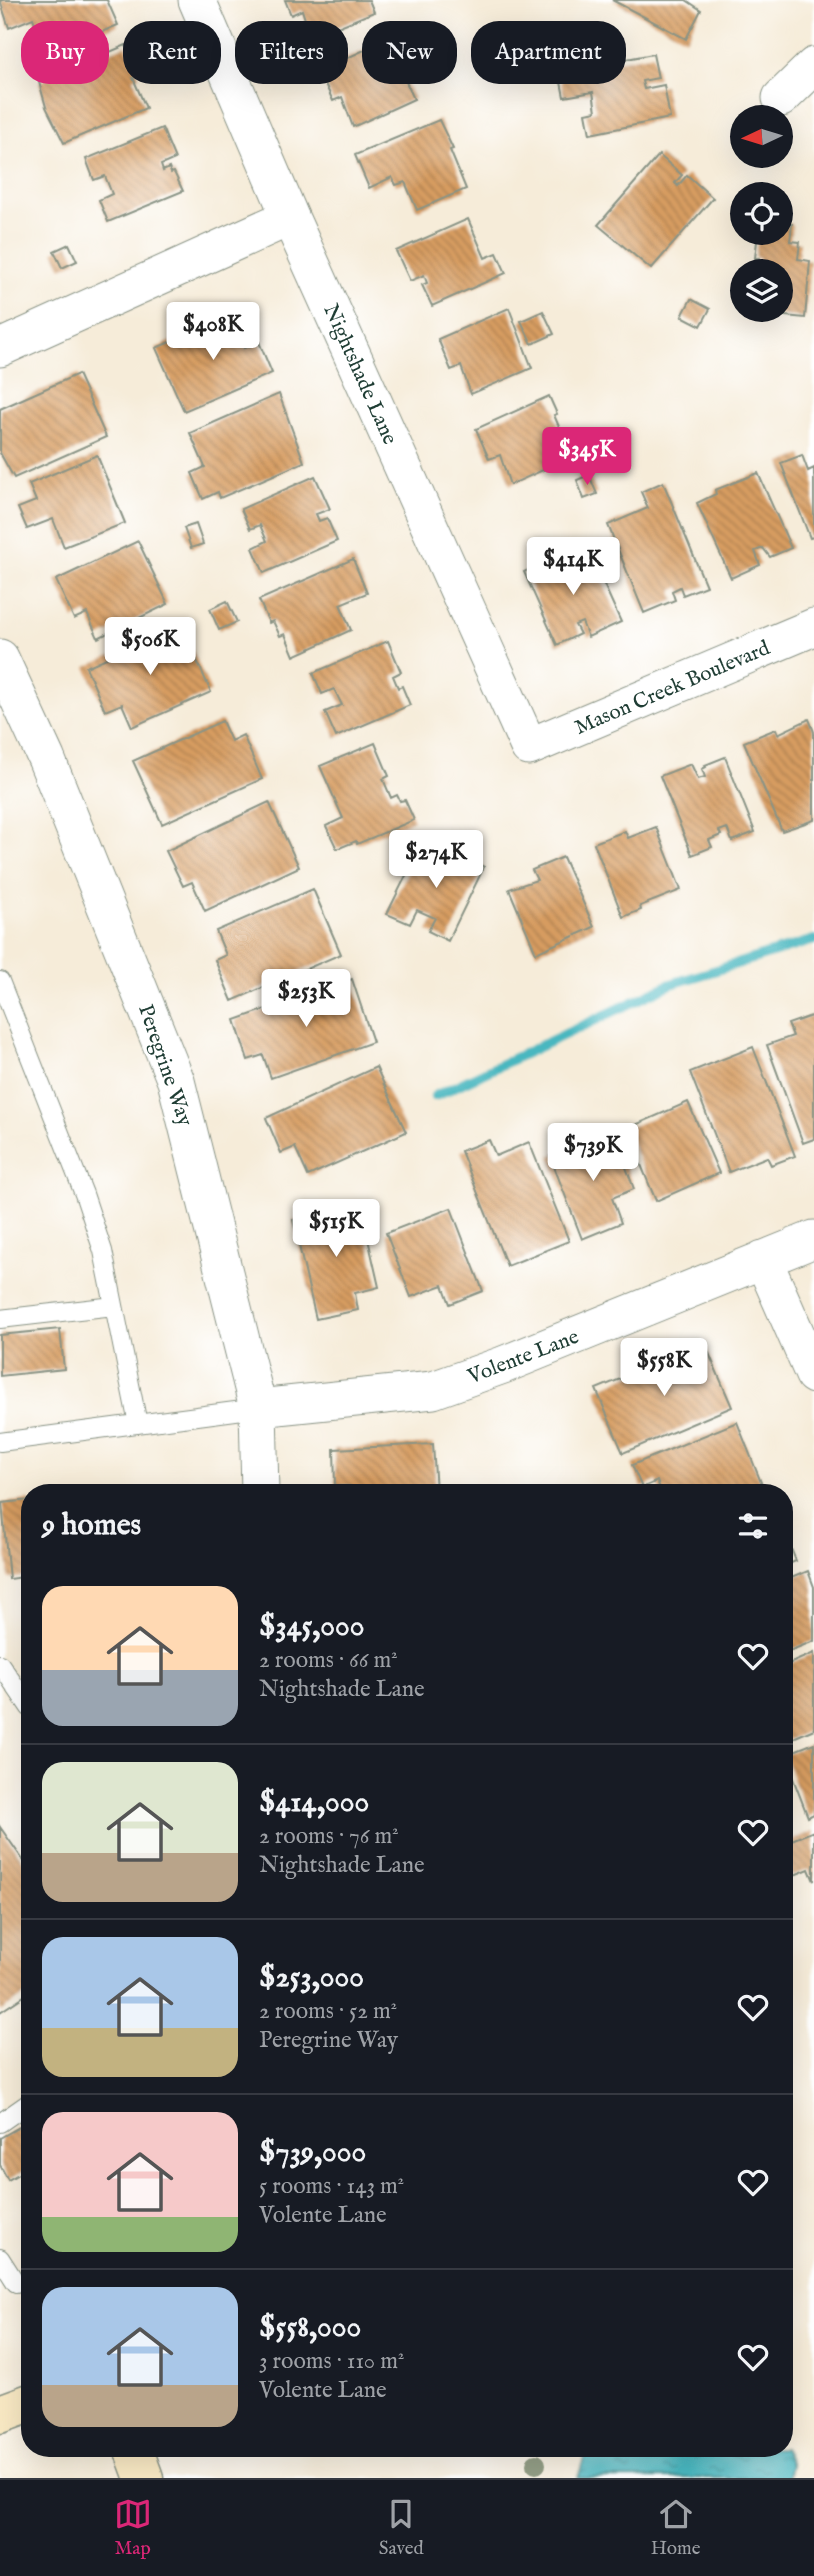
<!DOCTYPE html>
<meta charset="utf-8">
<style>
body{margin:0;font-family:"IM FELL English",serif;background:#20242c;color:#f1f3f6;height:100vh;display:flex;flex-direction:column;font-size:26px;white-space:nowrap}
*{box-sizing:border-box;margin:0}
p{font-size:23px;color:#9ea1a6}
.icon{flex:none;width:38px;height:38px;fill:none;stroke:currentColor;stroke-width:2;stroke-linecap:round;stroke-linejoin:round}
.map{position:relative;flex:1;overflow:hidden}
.sheet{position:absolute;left:21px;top:1484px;width:772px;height:973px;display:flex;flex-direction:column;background:#171b24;border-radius:28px;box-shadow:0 7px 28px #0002}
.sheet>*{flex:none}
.top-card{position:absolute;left:21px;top:21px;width:774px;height:63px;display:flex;gap:14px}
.needle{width:46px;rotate:266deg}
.controls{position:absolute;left:730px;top:105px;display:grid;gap:14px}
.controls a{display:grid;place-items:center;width:63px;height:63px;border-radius:50%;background:#171b24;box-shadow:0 7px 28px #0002;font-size:35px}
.price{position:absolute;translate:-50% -60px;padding:0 16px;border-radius:7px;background:#fff;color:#222;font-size:23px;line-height:46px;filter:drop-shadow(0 2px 4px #0008)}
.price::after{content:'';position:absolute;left:50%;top:42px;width:21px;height:16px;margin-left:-10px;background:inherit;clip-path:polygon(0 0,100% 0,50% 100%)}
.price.on{background:#db2777;color:#fff}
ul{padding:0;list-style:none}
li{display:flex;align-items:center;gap:21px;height:175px;padding:0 21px}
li+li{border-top:2px solid #363941}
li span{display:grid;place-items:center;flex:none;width:196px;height:140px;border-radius:21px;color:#555}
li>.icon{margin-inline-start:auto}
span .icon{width:84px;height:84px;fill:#fffc;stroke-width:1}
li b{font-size:30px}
h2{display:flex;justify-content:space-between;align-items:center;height:84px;padding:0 21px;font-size:30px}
.chip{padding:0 24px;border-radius:28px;background:#171b24;box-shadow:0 7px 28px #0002;font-size:24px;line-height:63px}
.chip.on{background:#db2777;color:#fff}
.tab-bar{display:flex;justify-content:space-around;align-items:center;height:98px;border-top:2px solid #363941;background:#171b24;font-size:19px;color:#9ea1a6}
.tab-bar a{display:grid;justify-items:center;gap:4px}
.tab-bar .on{color:#db2777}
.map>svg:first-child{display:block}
.water{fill:url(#water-ripples);stroke:#347a7a;stroke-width:2}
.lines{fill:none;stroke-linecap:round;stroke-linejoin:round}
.stream{stroke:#48b7c0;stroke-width:10}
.building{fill:url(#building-back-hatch)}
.lane-casing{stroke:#8a9486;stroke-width:20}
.street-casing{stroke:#8a9486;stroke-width:39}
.secondary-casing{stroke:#8a9486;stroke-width:41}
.lane{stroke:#fff;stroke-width:18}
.street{stroke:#fff;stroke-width:37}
.secondary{stroke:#f8e8c3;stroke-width:38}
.tree{fill:#939e86}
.labels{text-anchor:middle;stroke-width:6;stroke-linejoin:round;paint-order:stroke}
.street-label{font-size:21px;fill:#1f3d34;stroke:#fff}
</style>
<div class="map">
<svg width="814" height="2478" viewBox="0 0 814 2478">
<defs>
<pattern id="water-ripples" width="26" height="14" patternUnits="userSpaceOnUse" patternTransform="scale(1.75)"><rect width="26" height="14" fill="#48b7c0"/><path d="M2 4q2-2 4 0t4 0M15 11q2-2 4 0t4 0" fill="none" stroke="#3b969d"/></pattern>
<pattern id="building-back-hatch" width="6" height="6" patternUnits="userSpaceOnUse" patternTransform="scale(1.75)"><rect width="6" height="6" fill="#d79c60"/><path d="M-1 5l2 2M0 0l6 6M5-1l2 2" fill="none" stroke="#ae8050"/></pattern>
</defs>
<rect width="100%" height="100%" fill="#fff"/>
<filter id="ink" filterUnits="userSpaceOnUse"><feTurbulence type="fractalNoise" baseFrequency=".0143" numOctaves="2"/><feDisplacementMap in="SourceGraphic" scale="14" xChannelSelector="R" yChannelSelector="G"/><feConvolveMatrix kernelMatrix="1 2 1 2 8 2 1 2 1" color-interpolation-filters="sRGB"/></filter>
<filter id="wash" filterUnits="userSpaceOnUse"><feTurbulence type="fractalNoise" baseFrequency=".00686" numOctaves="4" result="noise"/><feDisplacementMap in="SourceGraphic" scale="28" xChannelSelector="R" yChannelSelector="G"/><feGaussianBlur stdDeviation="1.57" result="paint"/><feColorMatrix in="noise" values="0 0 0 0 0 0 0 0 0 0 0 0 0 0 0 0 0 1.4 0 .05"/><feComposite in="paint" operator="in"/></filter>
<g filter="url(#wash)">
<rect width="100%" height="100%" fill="#f6ecd9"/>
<path class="water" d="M587,2448H783L791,2465L788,2478H578Z"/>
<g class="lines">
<path class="stream" d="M435,1096L671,984L814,940"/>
</g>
<g id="blocks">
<path class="building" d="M0,0H107L118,25L48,55L33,18L9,28Z
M285,0H369L374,12L311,38L302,10L291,15Z
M612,0H686L701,10L686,39Z
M390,38L398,56L395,58L414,99L353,127L342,97L333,101L319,71Z
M126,45L139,76L133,78L146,108L64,143L46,107L39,82Z
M653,54L658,78L642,81L644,89L664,85L670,118L590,134L586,113L596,111L593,92L564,97L559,72Z
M439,120L453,149L450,150L466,189L417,210L405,182L396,185L392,177L369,188L355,155Z
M162,128L175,159L161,165L163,171L169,168L171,173L174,172L183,191L108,222L99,200L112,194L105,176L94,180L86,159Z
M659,155L682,175L675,183L678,186L687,175L713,198L651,269L598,225Z
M468,219L485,258L497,253L506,273L432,306L422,285L427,283L424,275L410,281L396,251Z
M780,223L792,224L790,241L800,242L798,259L810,261L805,318L754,313V310H780V271H757L759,258H755L758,233H780Z
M69,244L77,261L62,268L54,251Z
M691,299L710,309L701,326L682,316Z
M509,308L532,368L471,394L461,366L451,370L438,339Z
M543,311L554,334L532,344L521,321Z
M240,312L252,340L242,344L244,348L259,342L272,373L184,411L156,348Z
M78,374L106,437L14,478L0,453V409Z
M279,394L304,462L220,498L218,492L203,499L192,473L205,467L190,433Z
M549,396L557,414L554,415L572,457L510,485L500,455L489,459L476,429Z
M97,455L125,523L64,547L53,519L27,529L18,508L36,501L29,484Z
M802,455L808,471L814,468V537L810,538L781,463Z
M758,473L791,548L770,557L763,548L755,551L760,565L731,578L697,503L716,494L715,490Z
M589,475L597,494L584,499L577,480Z
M315,476L330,509L316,514L319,521L327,518L337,541L264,573L253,548L267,541L260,525L250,529L241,509Z
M663,482L706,586L683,595L680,587L672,591L675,600L644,613L608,525L648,508L641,492Z
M196,524L203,544L191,548L184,528Z
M138,541L168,604L98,638L87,613L74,619L56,580Z
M587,547L621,622L588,637L582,622L575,625L580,634L557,645L524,572L547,561L553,574L571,566L566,556Z
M353,559L367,593L340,604L351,630L294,656L285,634L280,636L273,621L269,623L259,600Z
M227,601L237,622L219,630L210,609Z
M181,625L211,692L132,727L122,704L105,711L86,667Z
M388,641L401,672L393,676L398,688L402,686L410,705L336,737L325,712L342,705L334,689L322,694L313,673Z
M809,719L814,732V820L782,831L744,742L776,729L778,734Z
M222,721L231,741L243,735L262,779L162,824L133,761Z
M375,743L389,776L383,779L391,798L397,795L400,801L405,800L414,820L357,844L356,841L337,849L326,826L343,818L320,766Z
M725,757L755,832L732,841L727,828L719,831L721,835L709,840L712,847L692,855L660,776L691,764L698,779L705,777L702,769L706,767L705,765Z
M269,802L299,867L205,911L192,882L183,886L166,851Z
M656,827L681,890L640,906L641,910L623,917L594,843L625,831L628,838Z
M422,843L442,853L445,856L442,863L448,867L456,852L484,867L448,941L428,931L435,918L417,910L410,924L387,914Z
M563,857L594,927L536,953L509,889L537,880L532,870Z
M313,889L341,954L232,1001L215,960L226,955L216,931Z
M352,979L373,1042L271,1078L263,1055L248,1060L235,1020Z
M814,1015V1139L803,1143L767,1045L793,1036L788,1024Z
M753,1047L795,1156L771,1165L767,1157L729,1172L690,1072Z
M376,1067L406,1132L308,1176L295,1147L281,1153L266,1118Z
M688,1102L719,1173L656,1201L626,1129Z
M613,1132L634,1189L612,1198L621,1223L582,1239L550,1156Z
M489,1140L496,1156L529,1142L569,1241L507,1266L461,1151Z
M360,1204L379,1287L355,1293L358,1310L316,1319L293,1220Z
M451,1208L483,1291L450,1304L443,1285L411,1297L386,1233Z
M60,1329L64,1369L0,1376V1335Z
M705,1344L732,1407L623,1453L596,1389Z
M737,1422L762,1485L743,1493H662L657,1481L642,1488L632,1465Z
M433,1444L436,1492L350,1493V1486H335L334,1449Z
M30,1500V1576L9,1579L2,1503Z
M784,1531L796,1561L784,1566Z
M808,1571L814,1587V1641L784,1653V1581Z
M814,1653V1729L784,1742V1666Z
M814,1743V1814L808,1817L784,1755Z
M0,1827L30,1870V1992L0,2012Z
M814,1831V1881L809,1869L792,1876L784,1855V1843Z
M30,2121V2167L8,2180L0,2165V2138Z"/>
</g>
</g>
<g filter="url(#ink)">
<use href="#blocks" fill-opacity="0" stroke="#8a9486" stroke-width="2"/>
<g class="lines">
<g class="lane-casing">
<path id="lane" d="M0,981L84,1194L103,1251L138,1424
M0,1319L114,1306
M0,1442L258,1408
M0,1664L30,1708
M0,2123L30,2102
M0,2258L16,2283"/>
</g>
<g class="street-casing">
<path id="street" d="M197,0L290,217L529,747L814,627
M781,98L814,66
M0,348L290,217
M0,658L46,758L176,1081L258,1408L260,1493
M763,1259L814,1375
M258,1408L433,1390L503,1365L814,1239"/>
</g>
<g class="secondary-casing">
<path id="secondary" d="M0,2414L30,2403
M133,2448L144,2478"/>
</g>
<use href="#lane" class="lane"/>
<use href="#street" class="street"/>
<use href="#secondary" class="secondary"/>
</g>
<circle class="tree" cx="536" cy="2464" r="10"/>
</g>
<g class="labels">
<g class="street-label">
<text transform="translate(361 374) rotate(66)" y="7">Nightshade Lane</text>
<text transform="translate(672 687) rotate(-23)" y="7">Mason Creek Boulevard</text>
<text transform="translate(166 1065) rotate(71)" y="7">Peregrine Way</text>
<text transform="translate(523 1356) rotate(-21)" y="7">Volente Lane</text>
</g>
</g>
</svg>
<div class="controls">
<a><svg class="needle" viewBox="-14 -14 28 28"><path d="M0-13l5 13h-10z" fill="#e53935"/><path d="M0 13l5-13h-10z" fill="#9ea1a6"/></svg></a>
<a><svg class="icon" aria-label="locate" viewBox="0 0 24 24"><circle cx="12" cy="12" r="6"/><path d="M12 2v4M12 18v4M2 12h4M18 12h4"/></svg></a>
<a><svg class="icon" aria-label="layers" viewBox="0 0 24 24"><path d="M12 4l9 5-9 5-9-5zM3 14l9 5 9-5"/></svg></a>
</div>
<b class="price" style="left:213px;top:362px">$408K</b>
<b class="price on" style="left:587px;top:487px">$345K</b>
<b class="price" style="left:573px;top:597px">$414K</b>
<b class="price" style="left:150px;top:677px">$506K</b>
<b class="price" style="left:436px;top:890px">$274K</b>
<b class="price" style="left:306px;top:1029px">$253K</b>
<b class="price" style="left:593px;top:1183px">$739K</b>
<b class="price" style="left:336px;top:1259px">$515K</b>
<b class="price" style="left:664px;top:1398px">$558K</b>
<div class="top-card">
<a class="chip on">Buy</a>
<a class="chip">Rent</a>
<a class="chip">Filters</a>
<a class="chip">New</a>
<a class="chip">Apartment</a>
</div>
<section class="sheet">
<h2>9 homes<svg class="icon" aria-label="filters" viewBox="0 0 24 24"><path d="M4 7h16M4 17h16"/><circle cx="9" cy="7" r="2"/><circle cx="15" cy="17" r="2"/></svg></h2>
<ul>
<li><span style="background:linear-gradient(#ffd9b3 60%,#9aa5b1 0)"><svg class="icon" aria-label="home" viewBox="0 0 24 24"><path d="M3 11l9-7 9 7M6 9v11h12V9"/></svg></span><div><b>$345,000</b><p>2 rooms · 66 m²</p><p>Nightshade Lane</p></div><svg class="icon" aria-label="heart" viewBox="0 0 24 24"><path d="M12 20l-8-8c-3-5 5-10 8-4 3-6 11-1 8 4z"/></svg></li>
<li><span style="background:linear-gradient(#dfe7d0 65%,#b9a48a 0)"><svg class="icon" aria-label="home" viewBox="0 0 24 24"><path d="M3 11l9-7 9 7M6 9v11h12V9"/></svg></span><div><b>$414,000</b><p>2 rooms · 76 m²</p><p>Nightshade Lane</p></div><svg class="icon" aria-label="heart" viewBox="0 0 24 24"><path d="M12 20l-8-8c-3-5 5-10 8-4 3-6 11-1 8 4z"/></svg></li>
<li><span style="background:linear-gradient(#a9c7e8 65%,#c2b280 0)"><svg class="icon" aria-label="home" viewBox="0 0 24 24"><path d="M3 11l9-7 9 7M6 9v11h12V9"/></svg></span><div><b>$253,000</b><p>2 rooms · 52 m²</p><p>Peregrine Way</p></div><svg class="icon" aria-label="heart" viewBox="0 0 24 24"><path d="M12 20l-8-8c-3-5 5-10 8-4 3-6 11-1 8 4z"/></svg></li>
<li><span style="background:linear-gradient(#f6c9c9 75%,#8fb573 0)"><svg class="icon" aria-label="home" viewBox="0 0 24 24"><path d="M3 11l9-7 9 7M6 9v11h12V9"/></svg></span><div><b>$739,000</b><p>5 rooms · 143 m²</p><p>Volente Lane</p></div><svg class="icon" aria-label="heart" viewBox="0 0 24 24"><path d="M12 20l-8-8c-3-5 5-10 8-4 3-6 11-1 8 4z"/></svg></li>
<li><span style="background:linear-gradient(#a9c7e8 70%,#b9a48a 0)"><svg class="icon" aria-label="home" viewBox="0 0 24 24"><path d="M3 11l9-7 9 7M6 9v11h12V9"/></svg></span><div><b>$558,000</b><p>3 rooms · 110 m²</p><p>Volente Lane</p></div><svg class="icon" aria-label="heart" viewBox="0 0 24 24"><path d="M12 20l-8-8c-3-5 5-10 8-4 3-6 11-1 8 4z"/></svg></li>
</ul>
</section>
</div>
<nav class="tab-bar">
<a class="on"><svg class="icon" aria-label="map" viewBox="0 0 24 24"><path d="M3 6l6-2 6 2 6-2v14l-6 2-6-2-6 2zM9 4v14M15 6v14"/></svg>Map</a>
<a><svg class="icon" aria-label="saved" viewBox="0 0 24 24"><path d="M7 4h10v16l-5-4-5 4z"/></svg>Saved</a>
<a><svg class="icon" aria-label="home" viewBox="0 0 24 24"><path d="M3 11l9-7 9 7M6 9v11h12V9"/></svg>Home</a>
</nav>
